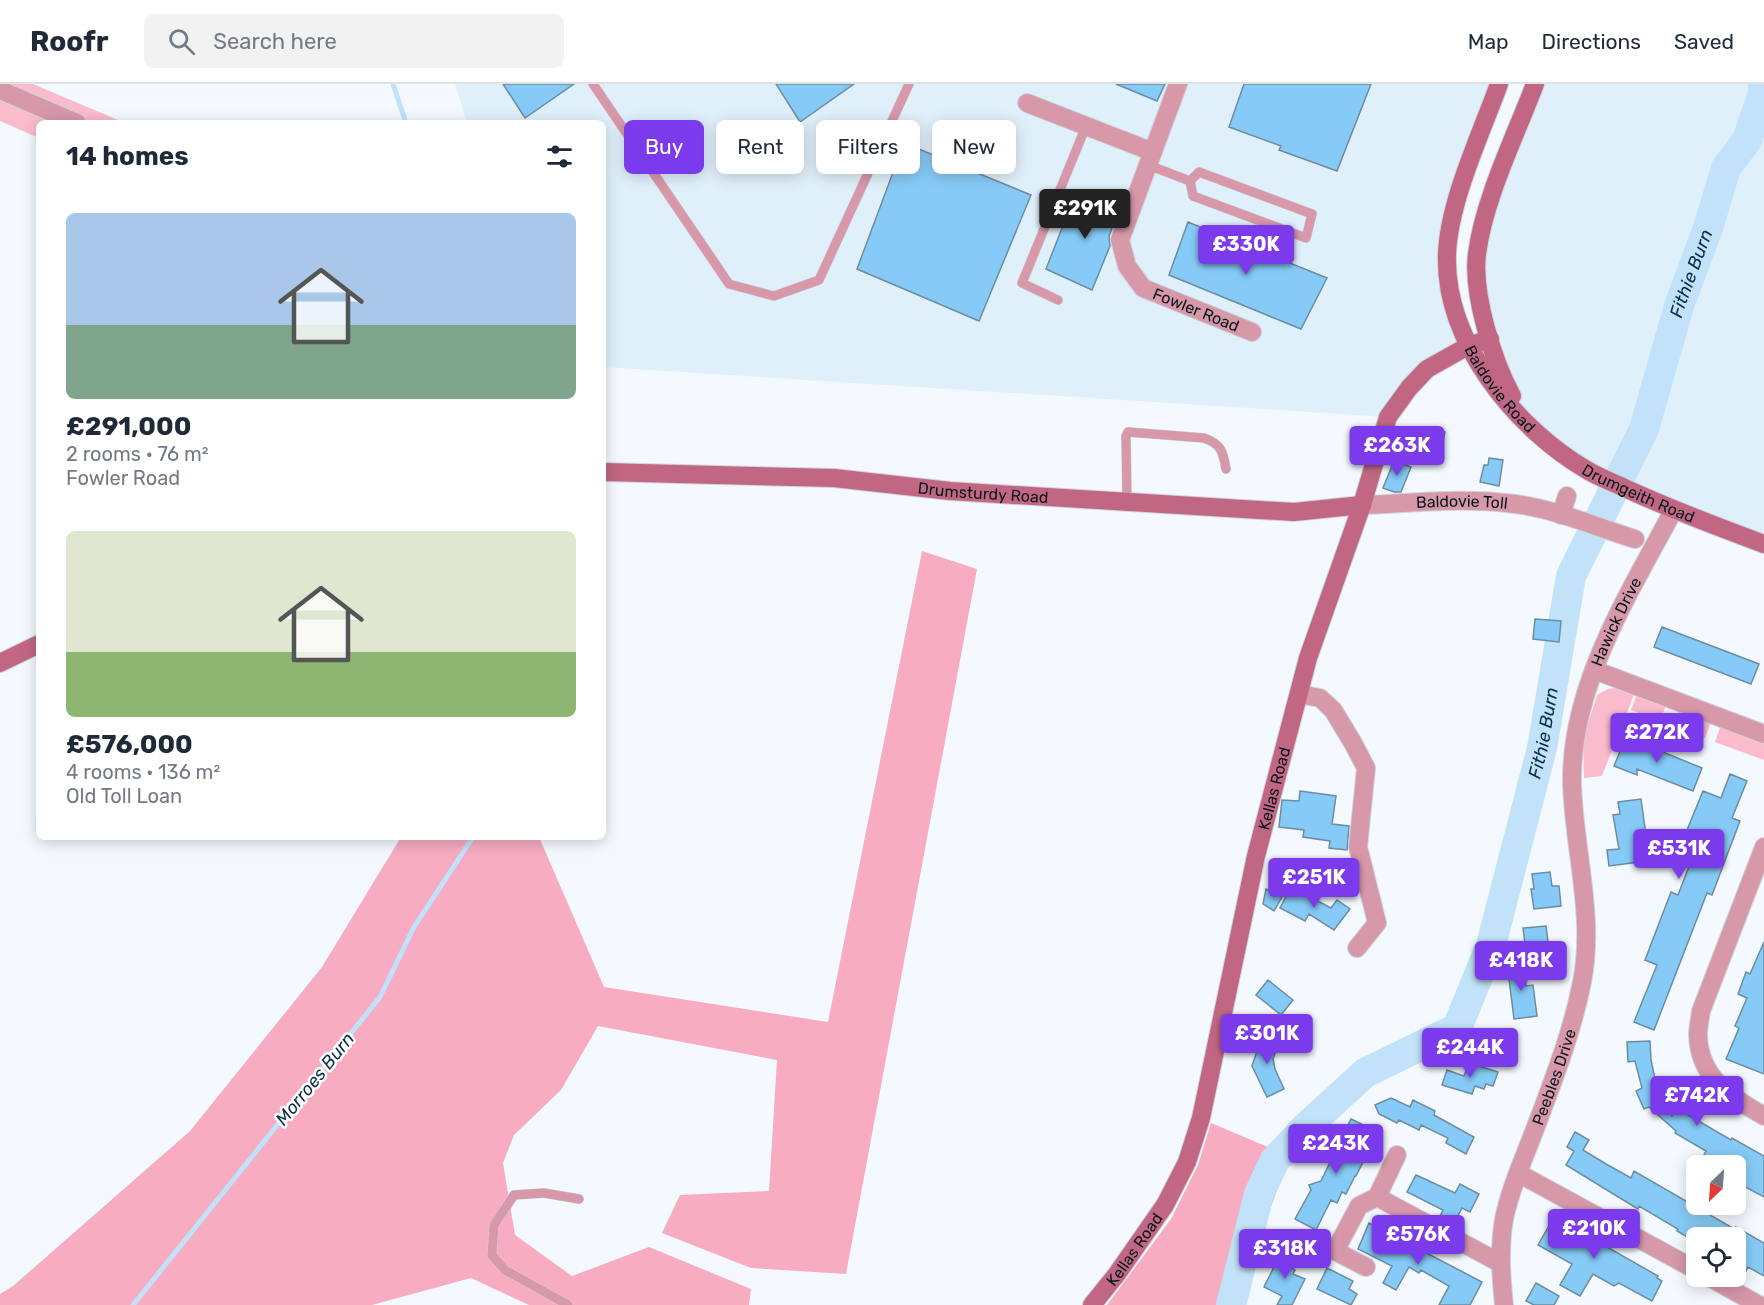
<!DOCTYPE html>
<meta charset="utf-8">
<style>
body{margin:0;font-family:Rubik,sans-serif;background:#f2f2f3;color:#1f2937;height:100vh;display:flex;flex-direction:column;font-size:22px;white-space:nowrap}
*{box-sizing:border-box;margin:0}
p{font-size:20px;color:#747a83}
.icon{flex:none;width:33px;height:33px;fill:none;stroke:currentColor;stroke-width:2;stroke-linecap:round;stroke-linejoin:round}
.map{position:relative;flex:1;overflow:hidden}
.sheet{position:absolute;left:36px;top:36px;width:570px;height:720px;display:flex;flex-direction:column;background:#fff;border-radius:9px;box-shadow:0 3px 15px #0003}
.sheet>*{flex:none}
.guide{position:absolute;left:624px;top:36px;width:570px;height:54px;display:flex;gap:12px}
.needle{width:39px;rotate:205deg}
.controls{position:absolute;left:1686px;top:1071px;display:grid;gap:12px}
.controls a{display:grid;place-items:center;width:60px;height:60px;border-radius:9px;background:#fff;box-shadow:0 3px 15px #0003;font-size:30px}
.price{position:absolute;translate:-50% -51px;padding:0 14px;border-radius:6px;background:#7c3aed;color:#fff;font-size:20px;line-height:39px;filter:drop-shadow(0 2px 3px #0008)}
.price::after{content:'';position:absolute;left:50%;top:36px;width:18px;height:14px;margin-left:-9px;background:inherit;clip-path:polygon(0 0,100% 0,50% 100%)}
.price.current{background:#222;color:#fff}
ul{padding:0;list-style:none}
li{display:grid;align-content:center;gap:12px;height:318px;padding:0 30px}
li span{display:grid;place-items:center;height:186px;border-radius:9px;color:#555}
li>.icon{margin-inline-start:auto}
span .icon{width:108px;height:108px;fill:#fffc;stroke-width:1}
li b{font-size:26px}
h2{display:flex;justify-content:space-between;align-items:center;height:72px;padding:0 30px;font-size:26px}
.tag{padding:0 21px;border-radius:9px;background:#fff;box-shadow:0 3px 15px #0003;font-size:21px;line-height:54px}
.tag.current{background:#7c3aed;color:#fff}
header{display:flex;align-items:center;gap:36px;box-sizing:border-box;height:84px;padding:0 30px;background:#fff;border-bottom:2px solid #e0e1e3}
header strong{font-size:28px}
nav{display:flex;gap:33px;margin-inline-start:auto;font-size:21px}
.search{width:420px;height:54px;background:#f2f2f3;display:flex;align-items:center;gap:15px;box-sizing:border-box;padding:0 21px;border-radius:9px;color:#747a83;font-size:22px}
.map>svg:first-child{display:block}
.built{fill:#e0f0fb}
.green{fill:#fabbcd}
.forest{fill:#f7acc1}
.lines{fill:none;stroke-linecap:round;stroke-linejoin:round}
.stream{stroke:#c1e2f8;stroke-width:5}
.river{stroke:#c1e2f8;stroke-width:30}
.building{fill:#86cbf7;stroke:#6d8ca0;stroke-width:1.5}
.lane-casing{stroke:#ced5da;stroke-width:10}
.street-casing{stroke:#ced5da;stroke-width:20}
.secondary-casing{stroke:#ced5da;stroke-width:20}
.lane{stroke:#d798aa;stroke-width:9}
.street{stroke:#d798aa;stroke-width:18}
.secondary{stroke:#c16784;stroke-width:18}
.labels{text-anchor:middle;stroke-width:5;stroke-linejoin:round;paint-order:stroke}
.street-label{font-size:16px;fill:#09151c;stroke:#fff}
.water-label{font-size:18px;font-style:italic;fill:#063045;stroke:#fff}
</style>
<header>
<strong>Roofr</strong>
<div class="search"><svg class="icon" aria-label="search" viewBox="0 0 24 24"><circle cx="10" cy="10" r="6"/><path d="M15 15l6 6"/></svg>Search here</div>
<nav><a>Map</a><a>Directions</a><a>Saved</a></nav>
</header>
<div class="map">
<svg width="1764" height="1221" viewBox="0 0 1764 1221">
<rect width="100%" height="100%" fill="#f3f9fe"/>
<path class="built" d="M455,0H1499L1447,170L1468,262L1427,285L1388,333L603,283V39H467Z
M1535,0H1764V460L1589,387L1526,337L1506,301L1478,207L1491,114Z"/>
<path class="green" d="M0,0H33L125,39H39V54L0,37Z
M1621,603L1635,608L1602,692L1584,694L1583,656L1597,611L1608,605Z
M1637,610L1666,621L1660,637L1631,626Z
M1680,626L1711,638L1705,654L1673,642Z
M1721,641L1764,658V676L1715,658Z"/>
<path class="forest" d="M922,467L977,485L846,1190L751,1184L662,1149L680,1111L769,1107L777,976L598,942L561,1006L514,1051L503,1079L515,1151L572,1192L649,1163L751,1205L749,1221H529L471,1194L372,1221H0V1210L13,1202L190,1047L322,883L401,753H539L604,903L828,938Z
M1211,1039L1289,1072L1246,1194L1239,1221H1107L1171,1135L1198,1081Z"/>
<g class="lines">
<path class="stream" d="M393,0L406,39
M133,1221L380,913L414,843L473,753"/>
<path class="river" id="s1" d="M1231,1221L1259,1110L1275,1076L1306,1043L1365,989L1457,944L1491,861L1542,664L1571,492L1644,345L1679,222L1708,144L1726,84L1747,56L1763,10V0"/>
</g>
<path class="building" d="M503,0H574L525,34Z
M776,0H854L800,38Z
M1116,0H1165L1157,17Z
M1244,0H1371L1337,87L1279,66L1281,62L1229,43Z
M904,59L1031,111L979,237L857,185Z
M1101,109L1122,119L1109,152L1110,162L1092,206L1046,185L1075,111L1095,121Z
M1188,138L1327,194L1301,245L1169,191Z
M1431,344L1445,348L1439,373L1422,380Z
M1489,374L1503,376L1499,402L1480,398L1484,381H1488Z
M1394,377L1411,383L1401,408H1394L1383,404Z
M1535,535L1561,537L1559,558L1533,555Z
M1662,543L1759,580L1751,600L1654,563Z
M1626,653L1702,684L1693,707L1637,685V691L1614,682Z
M1730,690L1747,697L1732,734L1740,737L1712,811L1707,809L1654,946L1634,938L1657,881L1645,876L1671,808L1678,811L1698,759L1646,765L1647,777L1609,782L1607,766L1619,765L1613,731L1620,730L1618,718L1641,715L1646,751L1687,746L1703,707L1721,714Z
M1300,707L1336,712L1332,740L1349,742L1347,766L1329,764L1330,757L1303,753L1304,746L1279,743L1282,716L1299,717Z
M1550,788L1552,802H1559L1561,822L1534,825L1531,805H1534L1532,790Z
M1291,803L1331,824L1337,816L1350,825L1334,846L1309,830L1305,837L1280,824Z
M1266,805L1282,813L1274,827L1263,820Z
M1546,842L1550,873L1527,876L1523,844Z
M1764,858V990L1726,975L1739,944L1735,942L1747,914L1738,910L1746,888L1750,890Z
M1523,877L1526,902L1533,901L1537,932L1514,935L1507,879Z
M1268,896L1293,916L1281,931L1256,911Z
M1263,949L1280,956L1273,975L1275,985L1284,1005L1267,1013L1252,982Z
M1650,957L1651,976L1655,995L1672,1032L1678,1025L1731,1056L1732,1054L1764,1072V1113L1736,1098V1082H1698L1706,1067L1675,1049L1676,1047L1649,1023L1644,1025L1636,1007L1642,1004L1635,977L1628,978L1627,958Z
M1469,979L1498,988L1493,1002L1486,1000L1484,1005L1475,1002L1472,1010L1442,1001L1447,986L1464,992Z
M1391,1014L1410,1023L1413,1016L1435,1027L1434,1031L1474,1053L1466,1070L1446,1059L1448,1054L1421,1041L1419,1046L1399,1036L1397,1039L1379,1030L1375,1021Z
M1351,1035L1374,1046L1360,1074L1364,1076L1356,1092H1355L1346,1110L1342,1108L1337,1119L1331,1116L1316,1146L1295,1135L1311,1106L1309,1101L1321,1097Z
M1575,1048L1589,1056L1583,1066L1606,1080L1631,1094L1634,1087L1736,1146V1143L1764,1159V1192L1748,1183L1746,1187L1736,1181V1154H1689L1677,1147L1678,1145L1639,1122L1638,1125L1566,1081L1574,1067L1567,1063Z
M1416,1091L1455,1109L1460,1100L1479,1110L1470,1128L1462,1124L1454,1139L1440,1132L1443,1126L1407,1108Z
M1558,1126L1581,1139L1577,1146L1658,1192L1657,1194L1662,1197L1652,1217L1619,1199L1614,1202L1593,1190L1580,1212L1560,1201L1572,1180L1538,1161Z
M1369,1139L1482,1198L1470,1221H1439L1449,1202L1421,1186L1419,1189L1409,1183L1396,1206L1383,1199L1392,1182L1358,1165Z
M1281,1169L1297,1177L1293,1185L1295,1186L1293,1190L1305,1195L1292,1221H1277L1282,1212L1264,1203Z
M1327,1184L1353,1197L1349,1205L1357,1210L1351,1221L1317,1205Z
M1536,1199L1559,1212L1554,1221H1534L1526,1217Z"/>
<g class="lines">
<g class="lane-casing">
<path id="lane" d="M593,0L729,200L774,212L819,196L909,0
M1148,81L1190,97L1199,88L1312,130L1306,154L1193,112L1190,97
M1058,216L1022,199L1086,42
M1127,417L1126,352L1128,348L1204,354C1221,360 1223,367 1226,385
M568,1221L505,1186L492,1171L494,1141L514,1111L544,1109L579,1115"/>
</g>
<g class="street-casing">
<g id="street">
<path id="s2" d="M1178,0L1120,156L1127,182L1143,204L1252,248"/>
<path d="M0,6L77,39"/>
<path d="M1027,19L1153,68"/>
<path id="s3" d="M1362,421C1413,419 1465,413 1515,420C1556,425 1596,443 1635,455"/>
<path d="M1561,431L1567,412"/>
<path d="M1594,586L1764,650"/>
<path d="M1299,610L1320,614L1333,626L1353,659L1366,684L1358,763L1377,839L1357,864"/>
<path d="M1764,763L1701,927C1700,935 1698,943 1698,951C1699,994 1731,1013 1764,1032"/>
<path d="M1518,1089L1696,1186"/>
<path d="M1377,1113L1500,1179"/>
<path d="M1304,1160L1335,1167L1366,1183"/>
<path d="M1335,1167L1359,1122L1377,1113L1397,1071"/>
<path d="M1707,1192L1759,1221"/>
<path id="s4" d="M1504,1221C1501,1192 1499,1164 1504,1135C1510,1105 1524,1074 1535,1045C1553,997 1572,949 1582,898C1595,832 1574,766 1572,700C1570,602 1629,510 1673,427"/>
</g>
</g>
<g class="secondary-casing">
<g id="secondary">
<path id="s5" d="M1499,0C1481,50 1449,117 1447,170C1444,257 1515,344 1587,386C1600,394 1615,399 1629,406C1673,426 1718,443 1764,460"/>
<path d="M1512,312C1493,277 1472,210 1477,170C1484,115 1515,53 1535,0"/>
<path id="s6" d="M603,388L834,394L950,407L1294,428L1362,421"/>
<path d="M0,579L39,560"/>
<path id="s7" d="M1092,1221L1117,1190L1165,1121L1187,1078L1201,1034L1256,772L1308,574L1362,421L1388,333L1409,304L1427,285L1468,262L1490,255"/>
</g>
</g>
<use href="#lane" class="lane"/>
<use href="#street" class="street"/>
<use href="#secondary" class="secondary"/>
</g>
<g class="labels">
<g class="street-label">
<text dy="6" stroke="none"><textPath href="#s2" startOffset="278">Fowler Road</textPath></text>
<text dy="6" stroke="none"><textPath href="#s5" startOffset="327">Baldovie Road</textPath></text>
<text dy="6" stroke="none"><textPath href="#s6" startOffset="381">Drumsturdy Road</textPath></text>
<text dy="6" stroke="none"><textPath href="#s5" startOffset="504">Drumgeith Road</textPath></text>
<text dy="6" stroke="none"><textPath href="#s3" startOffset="100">Baldovie Toll</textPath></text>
<text dy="6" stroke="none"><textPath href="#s4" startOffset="705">Hawick Drive</textPath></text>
<text dy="6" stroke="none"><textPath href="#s7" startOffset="556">Kellas Road</textPath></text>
<text dy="6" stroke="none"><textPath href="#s4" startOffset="237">Peebles Drive</textPath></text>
<text dy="6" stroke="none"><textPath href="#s7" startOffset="70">Kellas Road</textPath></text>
</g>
<g class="water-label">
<text dy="6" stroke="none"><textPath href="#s1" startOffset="1174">Fithie Burn</textPath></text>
<text dy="6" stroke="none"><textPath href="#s1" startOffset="688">Fithie Burn</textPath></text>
<text transform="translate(315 995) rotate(-51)" y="6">Morroes Burn</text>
</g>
</g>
</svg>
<div class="controls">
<a><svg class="needle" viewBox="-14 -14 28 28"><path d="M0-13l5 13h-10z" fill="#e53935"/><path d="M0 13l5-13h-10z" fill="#747a83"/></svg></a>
<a><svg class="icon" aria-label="locate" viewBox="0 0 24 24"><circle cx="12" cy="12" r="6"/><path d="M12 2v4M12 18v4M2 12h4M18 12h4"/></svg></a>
</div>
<b class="price current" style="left:1085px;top:156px">£291K</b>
<b class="price" style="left:1246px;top:192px">£330K</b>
<b class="price" style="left:1397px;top:393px">£263K</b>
<b class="price" style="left:1657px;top:680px">£272K</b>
<b class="price" style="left:1679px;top:796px">£531K</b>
<b class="price" style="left:1314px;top:825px">£251K</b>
<b class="price" style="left:1521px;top:908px">£418K</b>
<b class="price" style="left:1267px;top:981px">£301K</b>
<b class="price" style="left:1470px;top:995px">£244K</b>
<b class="price" style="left:1697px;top:1043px">£742K</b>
<b class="price" style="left:1336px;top:1091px">£243K</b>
<b class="price" style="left:1594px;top:1176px">£210K</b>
<b class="price" style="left:1418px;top:1182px">£576K</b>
<b class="price" style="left:1285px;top:1196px">£318K</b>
<div class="guide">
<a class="tag current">Buy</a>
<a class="tag">Rent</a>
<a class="tag">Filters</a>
<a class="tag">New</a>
</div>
<section class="sheet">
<h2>14 homes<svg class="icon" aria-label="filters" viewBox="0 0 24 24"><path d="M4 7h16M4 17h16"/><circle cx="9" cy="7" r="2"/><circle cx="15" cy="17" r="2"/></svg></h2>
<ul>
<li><span style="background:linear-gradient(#a9c7e8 60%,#7fa58c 0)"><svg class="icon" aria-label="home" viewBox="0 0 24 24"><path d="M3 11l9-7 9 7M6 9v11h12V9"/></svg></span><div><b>£291,000</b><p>2 rooms · 76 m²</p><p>Fowler Road</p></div></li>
<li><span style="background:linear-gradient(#dfe7d0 65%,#8fb573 0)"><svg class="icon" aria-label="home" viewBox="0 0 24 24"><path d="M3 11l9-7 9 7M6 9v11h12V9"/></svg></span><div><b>£576,000</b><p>4 rooms · 136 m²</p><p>Old Toll Loan</p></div></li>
</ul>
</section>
</div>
